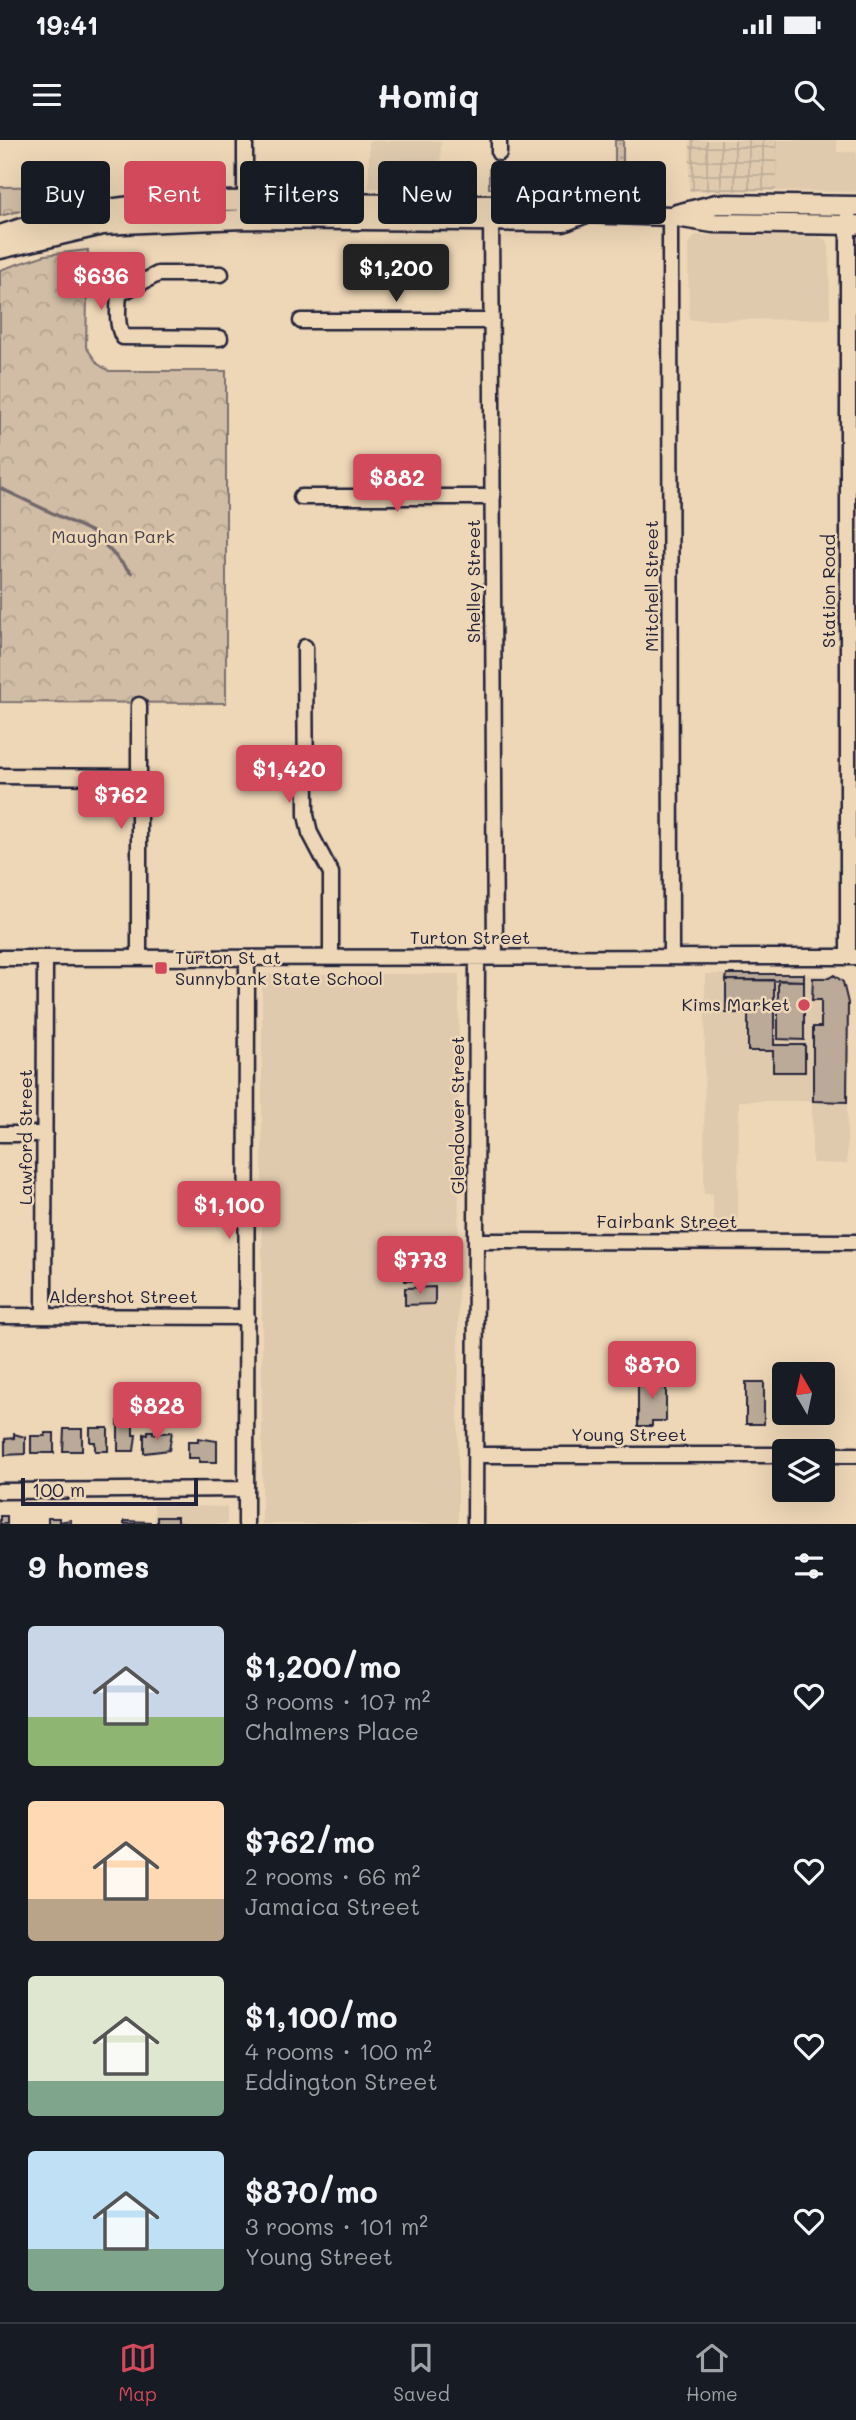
<!DOCTYPE html>
<meta charset="utf-8">
<style>
body{margin:0;font-family:Mali,sans-serif;background:#20242c;color:#f1f3f6;height:100vh;display:flex;flex-direction:column;font-size:26px;white-space:nowrap}
*{box-sizing:border-box;margin:0}
p{font-size:23px;color:#9ea1a6}
.icon{flex:none;width:38px;height:38px;fill:none;stroke:currentColor;stroke-width:2;stroke-linecap:round;stroke-linejoin:round}
.map{position:relative;height:1384px;overflow:hidden}
.details{display:flex;flex-direction:column;background:#171b24;flex:1}
.details>*{flex:none}
.guide{position:absolute;left:21px;top:21px;width:816px;height:63px;display:flex;gap:14px}
.needle{width:46px;rotate:351deg}
.fabs{position:absolute;left:772px;top:1222px;display:grid;gap:14px}
.fabs a{display:grid;place-items:center;width:63px;height:63px;border-radius:7px;background:#171b24;box-shadow:0 7px 28px #0002;font-size:35px}
.scale{position:absolute;left:21px;bottom:18px;width:177px;box-sizing:border-box;padding-left:7px;border:4px solid #22223b;border-top:0;font-size:19px;line-height:24px;white-space:nowrap;color:#22223b;-webkit-text-stroke:5px #eed7b7;paint-order:stroke}
.price{position:absolute;translate:-50% -60px;padding:0 16px;border-radius:7px;background:#d1495b;color:#fff;font-size:23px;line-height:46px;filter:drop-shadow(0 2px 4px #0008)}
.price::after{content:'';position:absolute;left:50%;top:42px;width:21px;height:16px;margin-left:-10px;background:inherit;clip-path:polygon(0 0,100% 0,50% 100%)}
.price.active{background:#222;color:#fff}
ul{padding:0;list-style:none}
li{display:flex;align-items:center;gap:21px;height:175px;padding:0 28px}
li span{display:grid;place-items:center;flex:none;width:196px;height:140px;border-radius:7px;color:#555}
li>.icon{margin-inline-start:auto}
span .icon{width:84px;height:84px;fill:#fffc;stroke-width:1}
li b{font-size:30px}
h2{display:flex;justify-content:space-between;align-items:center;height:84px;padding:0 28px;font-size:30px}
.chip{padding:0 24px;border-radius:7px;background:#171b24;box-shadow:0 7px 28px #0002;font-size:24px;line-height:63px}
.chip.active{background:#d1495b;color:#fff}
.status{display:flex;justify-content:space-between;align-items:center;height:49px;padding:0 35px;background:#171b24;direction:ltr}
.status svg{height:19px;fill:currentColor}
header{display:flex;justify-content:space-between;align-items:center;height:91px;padding:0 28px;background:#171b24;font-size:32px;font-weight:700}
.dock{display:flex;justify-content:space-around;align-items:center;height:98px;border-top:2px solid #363941;background:#171b24;font-size:19px;color:#9ea1a6}
.dock a{display:grid;justify-items:center;gap:4px}
.dock .active{color:#d1495b}
.map>svg:first-child{display:block}
.built{fill:#dfcaae}
.industrial{fill:url(#industrial-grid)}
.grass{fill:url(#grass-dots);stroke:#7a7070;stroke-width:2}
.park{fill:url(#park-crowns);stroke:#7a7070;stroke-width:2}
.lines{fill:none;stroke-linecap:round;stroke-linejoin:round}
.stream{stroke:#72696c;stroke-width:3.5}
.building{fill:#bbaa98;stroke:#22223b;stroke-width:2}
.minor-casing{stroke:#22223b;stroke-width:19}
.major-casing{stroke:#22223b;stroke-width:23}
.minor{stroke:#eed7b7;stroke-width:14}
.major{stroke:#eed7b7;stroke-width:18}
.poi-dot{fill:#d1495b;stroke:#eed7b7;stroke-width:2.5}
.labels{text-anchor:middle;stroke-width:5;stroke-linejoin:round;paint-order:stroke}
.park-label{font-size:18px;fill:#454150;stroke:#eed7b7}
.street-label{font-size:18px;fill:#22223b;stroke:#eed7b7}
.poi-label{font-size:18px;fill:#22223b;stroke:#eed7b7;text-anchor:start}
</style>
<div class="status"><b>19:41</b><svg viewBox="0 0 49 12"><path d="M0 12V9h3v3zM5 12V6h3v6zM10 12V3h3v9zM15 12V0h3v12zM26 1h20v11H26zM47 4h2v5h-2z"/></svg></div>
<header><svg class="icon" aria-label="menu" viewBox="0 0 24 24"><path d="M4 6h16M4 12h16M4 18h16"/></svg>Homiq<svg class="icon" aria-label="search" viewBox="0 0 24 24"><circle cx="10" cy="10" r="6"/><path d="M15 15l6 6"/></svg></header>
<div class="map">
<svg width="856" height="1384" viewBox="0 0 856 1384">
<defs>
<pattern id="industrial-grid" width="8" height="8" patternUnits="userSpaceOnUse" patternTransform="scale(1.75)"><rect width="8" height="8" fill="#dfcaae"/><path d="M0 4h8M4 0v8" fill="none" stroke="#bfad97"/></pattern>
<pattern id="grass-dots" width="8" height="8" patternUnits="userSpaceOnUse" patternTransform="scale(1.75)"><rect width="8" height="8" fill="#d1bda5"/><path d="M2 2h.1M6 6h.1" fill="none" stroke="#b3a28f" stroke-width="1.8" stroke-linecap="round"/></pattern>
<pattern id="park-crowns" width="20" height="18" patternUnits="userSpaceOnUse" patternTransform="scale(1.75)"><rect width="20" height="18" fill="#d1bda5"/><path d="M2 6a3 3 0 1 1 6 0M12 15a3 3 0 1 1 6 0" fill="none" stroke="#b3a28f"/></pattern>
</defs>
<rect width="100%" height="100%" fill="#eed7b7"/>
<filter id="ink" filterUnits="userSpaceOnUse"><feTurbulence type="fractalNoise" baseFrequency=".0143" numOctaves="2"/><feDisplacementMap in="SourceGraphic" scale="14" xChannelSelector="R" yChannelSelector="G"/><feConvolveMatrix kernelMatrix="1 2 1 2 8 2 1 2 1" color-interpolation-filters="sRGB"/></filter>
<g filter="url(#ink)">
<path class="built" d="M777,0H837V12H856V52L776,51Z
M369,1H441L440,48H369Z
M696,95L820,97L826,100L829,105L830,179L689,180L688,104Z
M262,834H459L458,1384H262Z
M705,834L834,835L843,842L848,863L847,1024L812,1023V961H739L738,1085H713V1054H704Z
M154,1365L227,1367V1384H154Z"/>
<path class="industrial" d="M690,0H777L776,51H689Z"/>
<path class="grass" d="M615,0H623V50H615Z
M489,29H510L528,49L489,48Z"/>
<path class="park" d="M84,46V55L0,76V47Z
M88,110L86,207L98,224L109,231H226V563L0,562V130L45,115Z"/>
<g class="lines">
<path class="stream" d="M0,348L94,393L131,433"/>
</g>
<path class="building" d="M727,834H804V841L726,840Z
M834,835L843,842L848,863L847,962L813,961V887H821V860H812L813,838H829Z
M726,840H774V905H805V932H773V911H748V873H726Z
M778,840L804,841V900L778,899Z
M435,1123V1140L405,1141V1124Z
M435,1147V1164L405,1165V1148Z
M638,1238H666V1281H652V1286H638Z
M746,1242H764V1284H746Z
M118,1281H133V1295H136L134,1311H118Z
M90,1288H108V1311H95V1302H90Z
M64,1289H82V1311H63Z
M148,1291H153V1294L172,1292L169,1310L144,1313V1294L148,1295Z
M45,1293H54V1313H31V1296H45Z
M14,1294L25,1297V1314L5,1315V1299L14,1298Z
M198,1298L217,1301V1322H199V1318H188V1301H198Z
M0,1376H7V1384H0Z
M157,1377H177V1383L186,1384H157Z
M48,1378H59V1382L71,1380V1384H48Z
M124,1381L150,1382V1384H124Z"/>
<g class="lines">
<g class="minor-casing">
<path id="minor" d="M499,0V13
M245,71V0
M491,73L495,818
M848,74V817
M670,76L671,817
M301,181H492
M220,198L123,197C116,185 118,168 119,154L158,134H221
M301,357H493
M305,507L306,675L310,693L331,733V817
M0,636L139,637
M0,818L856,817
M139,818V565
M0,994H45
M478,1101L856,1102
M0,1176L247,1177
M44,1176L45,818
M475,1315H784
M822,1315H856
M0,1351L246,1349
M246,1384L247,818
M475,1384L477,817"/>
</g>
<g class="major-casing">
<path id="major" d="M677,74L717,64L856,66
M0,95C119,54 226,60 349,63C420,65 491,65 562,65L586,73L670,76L713,83L856,85
M0,109L103,85L164,82L245,79L563,82L586,73"/>
</g>
<use href="#minor" class="minor"/>
<use href="#major" class="major"/>
</g>
</g>
<g class="poi-dot">
<rect x="154" y="821" width="14" height="14" rx="3.5"/>
<circle cx="804" cy="865" r="7"/>
</g>
<g class="labels">
<g class="park-label">
<text x="113" y="403">Maughan Park</text>
</g>
<g class="street-label">
<text transform="translate(474 441) rotate(-90)" y="6">Shelley Street</text>
<text transform="translate(652 446) rotate(-90)" y="6">Mitchell Street</text>
<text transform="translate(829 451) rotate(-90)" y="6">Station Road</text>
<text x="470" y="804">Turton Street</text>
<text transform="translate(458 975) rotate(-90)" y="6">Glendower Street</text>
<text transform="translate(26 997) rotate(-90)" y="6">Lawford Street</text>
<text x="667" y="1088">Fairbank Street</text>
<text x="123" y="1163">Aldershot Street</text>
<text x="629" y="1301">Young Street</text>
</g>
<g class="poi-label">
<text x="175" y="824">Turton St at<tspan x="175" dy="21">Sunnybank State School</tspan></text>
<text x="790" y="871" text-anchor="end">Kims Market</text>
</g>
</g>
</svg>
<div class="fabs">
<a><svg class="needle" viewBox="-14 -14 28 28"><path d="M0-13l5 13h-10z" fill="#e53935"/><path d="M0 13l5-13h-10z" fill="#9ea1a6"/></svg></a>
<a><svg class="icon" aria-label="layers" viewBox="0 0 24 24"><path d="M12 4l9 5-9 5-9-5zM3 14l9 5 9-5"/></svg></a>
</div>
<div class="scale">100 m</div>
<b class="price active" style="left:396px;top:164px">$1,200</b>
<b class="price" style="left:101px;top:172px">$636</b>
<b class="price" style="left:397px;top:374px">$882</b>
<b class="price" style="left:289px;top:665px">$1,420</b>
<b class="price" style="left:121px;top:691px">$762</b>
<b class="price" style="left:229px;top:1101px">$1,100</b>
<b class="price" style="left:420px;top:1156px">$773</b>
<b class="price" style="left:652px;top:1261px">$870</b>
<b class="price" style="left:157px;top:1302px">$828</b>
<div class="guide">
<a class="chip">Buy</a>
<a class="chip active">Rent</a>
<a class="chip">Filters</a>
<a class="chip">New</a>
<a class="chip">Apartment</a>
</div>
</div>
<section class="details">
<h2>9 homes<svg class="icon" aria-label="filters" viewBox="0 0 24 24"><path d="M4 7h16M4 17h16"/><circle cx="9" cy="7" r="2"/><circle cx="15" cy="17" r="2"/></svg></h2>
<ul>
<li><span style="background:linear-gradient(#c9d6e8 65%,#8fb573 0)"><svg class="icon" aria-label="home" viewBox="0 0 24 24"><path d="M3 11l9-7 9 7M6 9v11h12V9"/></svg></span><div><b>$1,200/mo</b><p>3 rooms · 107 m²</p><p>Chalmers Place</p></div><svg class="icon" aria-label="heart" viewBox="0 0 24 24"><path d="M12 20l-8-8c-3-5 5-10 8-4 3-6 11-1 8 4z"/></svg></li>
<li><span style="background:linear-gradient(#ffd9b3 70%,#b9a48a 0)"><svg class="icon" aria-label="home" viewBox="0 0 24 24"><path d="M3 11l9-7 9 7M6 9v11h12V9"/></svg></span><div><b>$762/mo</b><p>2 rooms · 66 m²</p><p>Jamaica Street</p></div><svg class="icon" aria-label="heart" viewBox="0 0 24 24"><path d="M12 20l-8-8c-3-5 5-10 8-4 3-6 11-1 8 4z"/></svg></li>
<li><span style="background:linear-gradient(#dfe7d0 75%,#7fa58c 0)"><svg class="icon" aria-label="home" viewBox="0 0 24 24"><path d="M3 11l9-7 9 7M6 9v11h12V9"/></svg></span><div><b>$1,100/mo</b><p>4 rooms · 100 m²</p><p>Eddington Street</p></div><svg class="icon" aria-label="heart" viewBox="0 0 24 24"><path d="M12 20l-8-8c-3-5 5-10 8-4 3-6 11-1 8 4z"/></svg></li>
<li><span style="background:linear-gradient(#bfe0f5 70%,#7fa58c 0)"><svg class="icon" aria-label="home" viewBox="0 0 24 24"><path d="M3 11l9-7 9 7M6 9v11h12V9"/></svg></span><div><b>$870/mo</b><p>3 rooms · 101 m²</p><p>Young Street</p></div><svg class="icon" aria-label="heart" viewBox="0 0 24 24"><path d="M12 20l-8-8c-3-5 5-10 8-4 3-6 11-1 8 4z"/></svg></li>
</ul>
</section>
<nav class="dock">
<a class="active"><svg class="icon" aria-label="map" viewBox="0 0 24 24"><path d="M3 6l6-2 6 2 6-2v14l-6 2-6-2-6 2zM9 4v14M15 6v14"/></svg>Map</a>
<a><svg class="icon" aria-label="saved" viewBox="0 0 24 24"><path d="M7 4h10v16l-5-4-5 4z"/></svg>Saved</a>
<a><svg class="icon" aria-label="home" viewBox="0 0 24 24"><path d="M3 11l9-7 9 7M6 9v11h12V9"/></svg>Home</a>
</nav>
